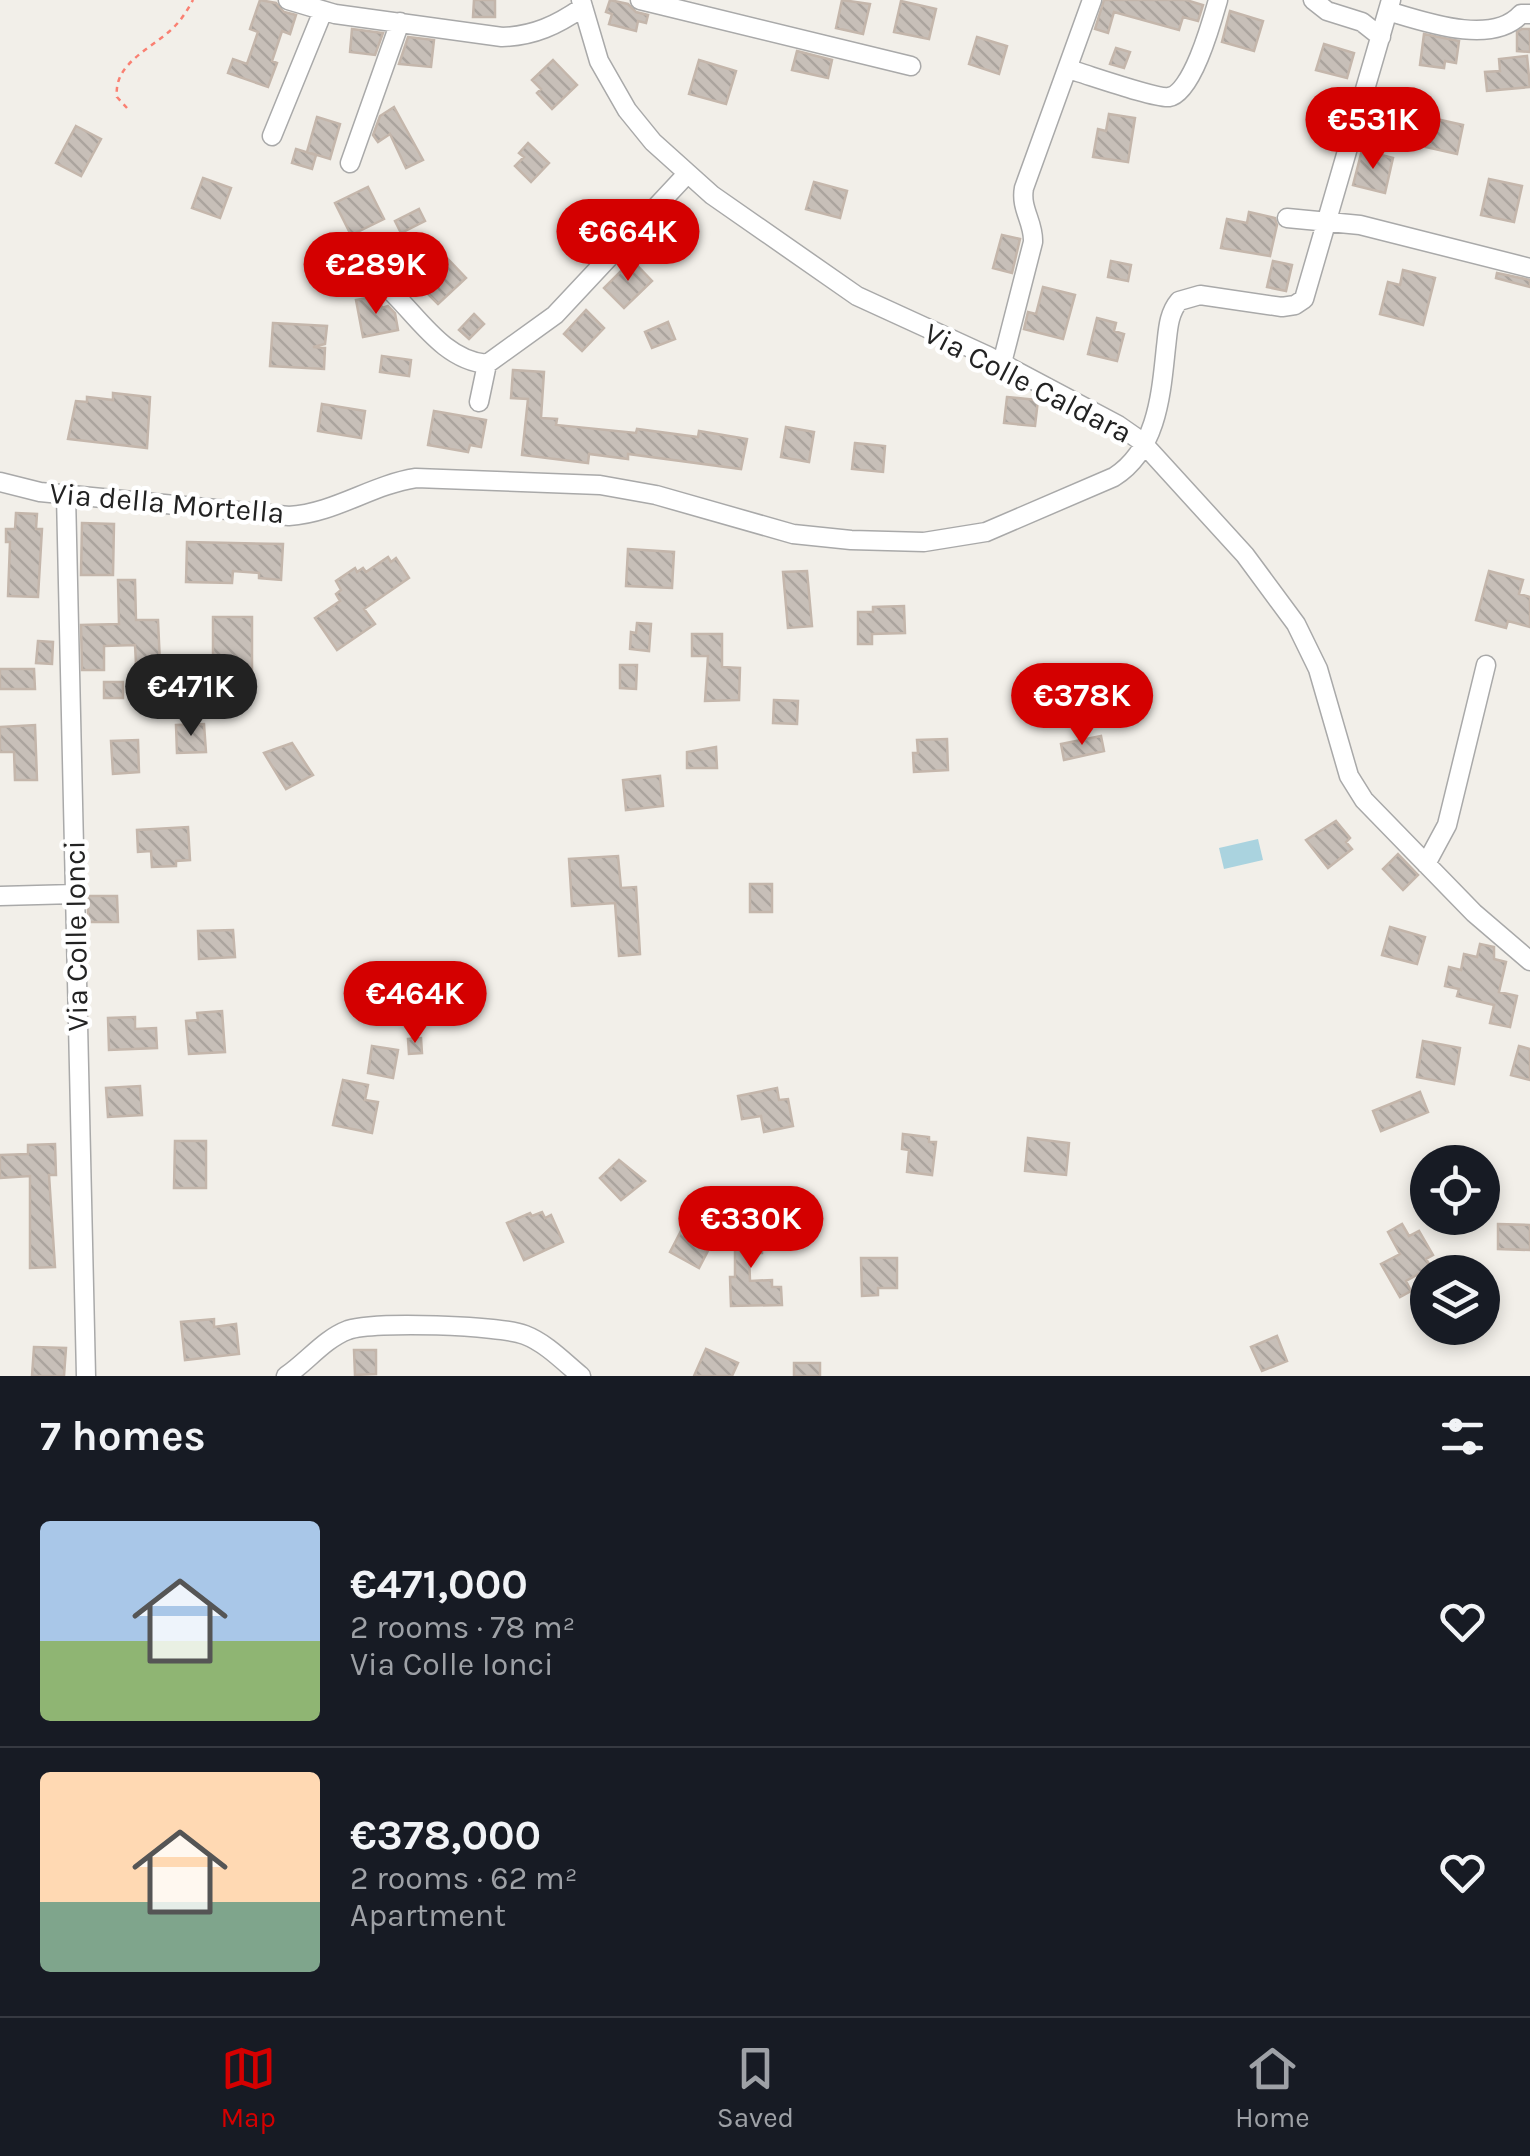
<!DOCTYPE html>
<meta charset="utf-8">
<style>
body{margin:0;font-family:Karla,sans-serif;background:#20242c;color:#f1f3f6;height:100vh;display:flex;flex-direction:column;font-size:38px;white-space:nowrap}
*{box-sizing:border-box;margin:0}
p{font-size:32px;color:#9ea1a6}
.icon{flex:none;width:55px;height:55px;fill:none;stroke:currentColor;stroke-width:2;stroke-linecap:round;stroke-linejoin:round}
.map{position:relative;height:1376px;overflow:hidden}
.panel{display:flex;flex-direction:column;background:#171b24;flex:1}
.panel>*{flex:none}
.buttons{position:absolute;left:1410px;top:1145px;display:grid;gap:20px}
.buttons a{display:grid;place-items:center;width:90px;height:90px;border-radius:50%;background:#171b24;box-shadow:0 5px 15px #0003;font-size:50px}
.price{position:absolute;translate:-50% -85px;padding:0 22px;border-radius:35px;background:#d40000;color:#fff;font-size:32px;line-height:65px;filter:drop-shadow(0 2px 5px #0008)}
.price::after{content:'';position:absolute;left:50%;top:60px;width:30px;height:22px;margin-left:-15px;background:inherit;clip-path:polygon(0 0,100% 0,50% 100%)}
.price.current{background:#222;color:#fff}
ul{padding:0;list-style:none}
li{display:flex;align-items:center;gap:30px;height:250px;padding:0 40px}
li+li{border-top:2px solid #363941}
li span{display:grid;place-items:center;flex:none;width:280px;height:200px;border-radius:10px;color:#555}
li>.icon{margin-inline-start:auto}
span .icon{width:120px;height:120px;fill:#fffc;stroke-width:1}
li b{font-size:42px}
h2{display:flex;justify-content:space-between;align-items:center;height:120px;padding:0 40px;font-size:42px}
.tabs{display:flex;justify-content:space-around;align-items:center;height:140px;border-top:2px solid #363941;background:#171b24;font-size:28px;color:#9ea1a6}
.tabs a{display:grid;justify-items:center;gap:5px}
.tabs .current{color:#d40000}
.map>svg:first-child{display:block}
.water{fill:#aad3df}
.building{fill:url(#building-back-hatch);stroke:#c4b6ab;stroke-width:2.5}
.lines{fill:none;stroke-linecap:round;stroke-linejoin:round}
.minor-casing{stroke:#a9a9a9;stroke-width:21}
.path{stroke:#fa8072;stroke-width:2.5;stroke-dasharray:5 5;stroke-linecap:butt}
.minor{stroke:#fff;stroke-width:18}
.labels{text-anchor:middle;stroke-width:9;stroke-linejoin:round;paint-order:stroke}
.street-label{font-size:30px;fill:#222;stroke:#fff}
</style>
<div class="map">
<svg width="1530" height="1376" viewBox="0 0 1530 1376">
<defs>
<pattern id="building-back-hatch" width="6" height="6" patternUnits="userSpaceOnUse" patternTransform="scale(2.5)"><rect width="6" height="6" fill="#c7bfb8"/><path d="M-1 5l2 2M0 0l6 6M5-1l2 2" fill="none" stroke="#aba49e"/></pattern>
</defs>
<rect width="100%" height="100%" fill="#f2efe9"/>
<path class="water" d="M1258,839L1263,860L1224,869L1219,848Z"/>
<path class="building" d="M260,0L276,3L284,12L296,15L290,34L282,31L272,61L277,63L268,87L228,73L233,59L247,64L258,32L250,29Z
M474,0H495V17H473Z
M610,0L628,4L636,12L648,15L646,23L638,21L636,31L609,24L612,14L606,12Z
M842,0L870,4L863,34L836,28Z
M1104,0H1186L1203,5L1198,21L1183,17L1179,30L1114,12L1108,33L1095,29Z
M901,1L936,9L929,39L894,32Z
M1230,11L1263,21L1254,51L1222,42Z
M352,29L383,33L375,55L350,52Z
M1522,29H1530V52L1517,51V32Z
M1424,34L1459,41L1456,63L1445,61L1444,68L1420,65Z
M408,37L434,40L431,67L399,64Z
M977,37L1007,46L999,74L969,64Z
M1324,44L1354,53L1347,78L1316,70Z
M1116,48L1130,52L1124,68L1110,64Z
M797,51L832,60L828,78L792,70Z
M1527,56L1530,87L1487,91L1485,72L1500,71L1499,59Z
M553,60L577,85L552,109L537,93L541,89L532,80Z
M699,60L736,71L726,104L689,94Z
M394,107L423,160L406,168L390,134L378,142L373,135L380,116Z
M1109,114L1135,118L1128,162L1093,157L1098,129L1106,131Z
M317,117L340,124L330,159L307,152Z
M1432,118L1463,125L1457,154L1426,147Z
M76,126L101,139L81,176L56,163Z
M528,143L549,163L531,182L515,166L524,157L519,153Z
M296,149L316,155L312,169L292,163Z
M1362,150L1393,158L1385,193L1353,185Z
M203,178L231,188L220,218L192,208Z
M1489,179L1522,186L1514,222L1481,215Z
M814,182L847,191L840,218L806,209Z
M368,187L384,219L351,235L335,203Z
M419,209L425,221L401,233L395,221Z
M1249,212L1275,218L1277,225L1270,256L1221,248L1227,219L1247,223Z
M1002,235L1020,239L1012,273L993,268Z
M448,259L466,278L438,304L420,286Z
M632,260L652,281L624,308L604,288Z
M1111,261L1131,265L1128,281L1108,277Z
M1273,261L1292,265L1286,291L1267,287Z
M1403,270L1435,278L1423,325L1380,314L1388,282L1400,285Z
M1497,273L1530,280V287L1496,278Z
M1043,287L1075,295L1063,339L1024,329L1028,312L1036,314Z
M378,296L382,308L388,306L395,313L398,330L363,337L356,300Z
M586,310L604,328L582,351L564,334Z
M474,314L484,324L469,339L459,330Z
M1097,318L1116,323L1114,331L1124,334L1117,361L1088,354Z
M668,322L675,339L652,348L645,332Z
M273,323L327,326L325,344L313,347L325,348L324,369L270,366Z
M382,356L411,360L409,376L380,372Z
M513,370L544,372L541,418L557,419L556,425L636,433L637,429L698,437L699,431L747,439L741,469L628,454V459L589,454L588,463L522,455L528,399L511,398Z
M113,393L150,397L147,448L68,439L76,401L87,402V397L113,400Z
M1007,397L1038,400L1035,426L1004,423Z
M322,404L365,411L361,438L318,431Z
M434,411L486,420L481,447L470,445L468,452L428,445Z
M786,427L814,432L809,462L781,457Z
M855,443L885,446L883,472L852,469Z
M16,513L37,514L36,529H42L38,597L8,596L10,542H6V529H15Z
M82,523L114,524L113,575H81Z
M187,542L283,544L281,580L259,578V573L233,571L232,583L186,582Z
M628,549L674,552L672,588L626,586Z
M388,557L391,562L396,558L409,578L364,609L375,624L337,650L315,618L340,601L336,594L341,590L336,581L355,568L357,572L363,568L366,572Z
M807,571L812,626L788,628L783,572Z
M1489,571L1523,580L1519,594L1530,597V627L1508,621L1506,628L1476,620Z
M118,580H135L136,620H158L160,664H136L135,645L104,646V670H82L81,625L119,624Z
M904,606L905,633L872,634V644H858V612H873V607Z
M213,617H252V677H213Z
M637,623L651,624L649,651L630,649L631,632L636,633Z
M692,634H722V667L740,668L739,700L705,701L708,656H692Z
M38,641L53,642L52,664L36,663Z
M620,665H637L636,689L620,688Z
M0,669H34L35,689H0Z
M104,682H123V698H104Z
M774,700L798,701L797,724L773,723Z
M204,724L206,752L177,753L176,725Z
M35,725L37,780H15L14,752H0V727Z
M1101,736L1104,751L1064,760L1061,744Z
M947,739L948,770L914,772L913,753H918L917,740Z
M138,740L139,772L113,774L111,741Z
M292,743L313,775L286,789L264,753Z
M716,747L717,768H687V752Z
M660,776L663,806L626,810L623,780Z
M1336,821L1350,838L1346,842L1352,849L1328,868L1306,840Z
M188,827L190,860L176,861V866L152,867L151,851L138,852L137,830Z
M1398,854L1418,875L1403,890L1383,869Z
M618,856L621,888L636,887L640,954L619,956L615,903L572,906L569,859Z
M750,884H772V912H750Z
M88,896H117L118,922H88Z
M1390,927L1425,937L1417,964L1382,955Z
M233,930L235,957L199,959L198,931Z
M1480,944L1494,947V959L1506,962L1499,992L1517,996L1510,1027L1490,1023L1494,1005L1457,996L1459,989L1445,986L1449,967L1461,970L1464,954L1477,957Z
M222,1011L225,1052L189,1054L186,1021L198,1020L197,1013Z
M135,1017V1029L156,1028L157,1048L109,1050L108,1018Z
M421,1038L422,1053L409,1054L408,1039Z
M1423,1041L1460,1048L1454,1084L1417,1077Z
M372,1046L398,1050L393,1078L368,1073Z
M1519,1046L1530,1049V1080L1511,1075Z
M343,1080L368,1085L365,1100L378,1102L372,1133L333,1125Z
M140,1086L142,1115L108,1117L106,1088Z
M777,1088L779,1100L788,1099L793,1126L764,1132L761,1116L742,1119L738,1096Z
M1420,1092L1428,1112L1381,1131L1373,1111Z
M903,1134L929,1137V1142H936L932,1175L907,1172L909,1150L902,1149Z
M1028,1138L1069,1143L1066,1175L1025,1171Z
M175,1141H206V1188H174Z
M55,1144L56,1175H49L55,1267L30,1268V1176L0,1178V1155L28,1154V1145Z
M619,1160L645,1181L621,1200L600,1178Z
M542,1212L545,1218L551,1215L563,1242L524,1260L507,1223L530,1213L532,1216Z
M735,1223H762V1253H749L750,1281L772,1280V1287H781L782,1305L731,1306L730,1277H735Z
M1402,1224L1409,1236L1419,1231L1433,1255L1426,1259L1431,1267L1406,1281L1411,1291L1400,1297L1381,1264L1400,1254L1388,1232Z
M1498,1224L1530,1225V1250L1498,1249Z
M682,1229L711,1245L699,1268L670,1252Z
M861,1258H897V1288H878V1295L862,1296Z
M214,1319V1327L236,1324L239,1354L185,1360L181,1322Z
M1277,1336L1287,1361L1262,1371L1251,1347Z
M34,1347L66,1348L64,1376H32Z
M706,1349L738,1363L732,1376H694Z
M354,1350H376V1374L355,1375Z
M794,1363H820V1376H794Z"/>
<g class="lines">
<g class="minor-casing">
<path id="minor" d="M288,0L335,14L502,37C534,36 557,25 583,7
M581,0L599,61L627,110L653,142L712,195L857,296L988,356L1118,425L1141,441L1245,555L1296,624L1318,669L1349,776L1364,800L1474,913L1530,961
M640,0L911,66
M1313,0L1327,11L1362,22L1381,37
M1388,11C1425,22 1492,46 1521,14H1530
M1068,69C1086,74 1156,99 1169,97C1192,94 1212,21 1218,0
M272,136L323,11
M350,163L400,22
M1287,218L1360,225L1530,268
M380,281C414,309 440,360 487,364
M1002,363L1033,242C1034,222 1020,209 1024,188L1092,0
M479,402L487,364L555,315L687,174
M0,482L40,492L289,516C335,513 371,485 416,478L600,485L656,495L793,534L851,540L924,542L986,532L1114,477C1158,449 1161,393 1166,347C1168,331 1168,314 1179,301L1200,295L1282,307L1295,305L1304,299L1391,0
M66,495L86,1376
M1426,864L1447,825L1486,665
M0,896L75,894
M286,1376C307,1362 324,1339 348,1330C374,1321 499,1325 525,1335C546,1343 564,1362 581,1376"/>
</g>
<path class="path" d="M127,108L117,97C113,62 154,48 175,26C182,19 188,9 193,0"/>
<use href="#minor" class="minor"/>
</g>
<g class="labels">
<g class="street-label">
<text transform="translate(1028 383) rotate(27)" y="10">Via Colle Caldara</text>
<text transform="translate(167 503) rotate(5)" y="10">Via della Mortella</text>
<text transform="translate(76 936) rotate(-91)" y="10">Via Colle Ionci</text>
</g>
</g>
</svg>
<div class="buttons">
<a><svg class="icon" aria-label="locate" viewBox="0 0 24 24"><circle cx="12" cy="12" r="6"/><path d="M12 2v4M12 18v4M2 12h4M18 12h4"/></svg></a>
<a><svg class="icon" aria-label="layers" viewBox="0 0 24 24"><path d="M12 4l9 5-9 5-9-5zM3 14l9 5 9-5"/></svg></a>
</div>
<b class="price" style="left:1373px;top:172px">€531K</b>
<b class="price" style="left:628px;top:284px">€664K</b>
<b class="price" style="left:376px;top:317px">€289K</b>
<b class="price current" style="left:191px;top:739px">€471K</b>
<b class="price" style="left:1082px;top:748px">€378K</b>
<b class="price" style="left:415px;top:1046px">€464K</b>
<b class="price" style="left:751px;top:1271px">€330K</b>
</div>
<section class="panel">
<h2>7 homes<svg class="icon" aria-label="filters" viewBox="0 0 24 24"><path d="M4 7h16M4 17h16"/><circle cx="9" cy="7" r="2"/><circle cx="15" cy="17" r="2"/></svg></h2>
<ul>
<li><span style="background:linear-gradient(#a9c7e8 60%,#8fb573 0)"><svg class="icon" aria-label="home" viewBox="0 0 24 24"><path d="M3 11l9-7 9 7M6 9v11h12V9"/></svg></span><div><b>€471,000</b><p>2 rooms · 78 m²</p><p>Via Colle Ionci</p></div><svg class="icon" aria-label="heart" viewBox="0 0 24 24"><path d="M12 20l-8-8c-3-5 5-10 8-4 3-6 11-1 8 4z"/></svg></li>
<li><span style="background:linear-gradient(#ffd9b3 65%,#7fa58c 0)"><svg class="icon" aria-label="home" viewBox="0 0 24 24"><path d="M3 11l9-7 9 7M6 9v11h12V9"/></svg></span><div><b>€378,000</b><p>2 rooms · 62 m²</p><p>Apartment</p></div><svg class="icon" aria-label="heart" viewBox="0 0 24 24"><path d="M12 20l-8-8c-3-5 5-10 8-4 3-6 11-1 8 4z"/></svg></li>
</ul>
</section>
<nav class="tabs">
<a class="current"><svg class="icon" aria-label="map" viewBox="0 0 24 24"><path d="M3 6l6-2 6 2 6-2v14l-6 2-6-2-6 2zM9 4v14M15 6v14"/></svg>Map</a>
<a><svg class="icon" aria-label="saved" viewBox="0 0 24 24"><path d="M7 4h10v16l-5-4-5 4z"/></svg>Saved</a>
<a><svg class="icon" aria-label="home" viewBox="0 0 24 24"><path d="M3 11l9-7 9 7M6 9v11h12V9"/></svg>Home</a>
</nav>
